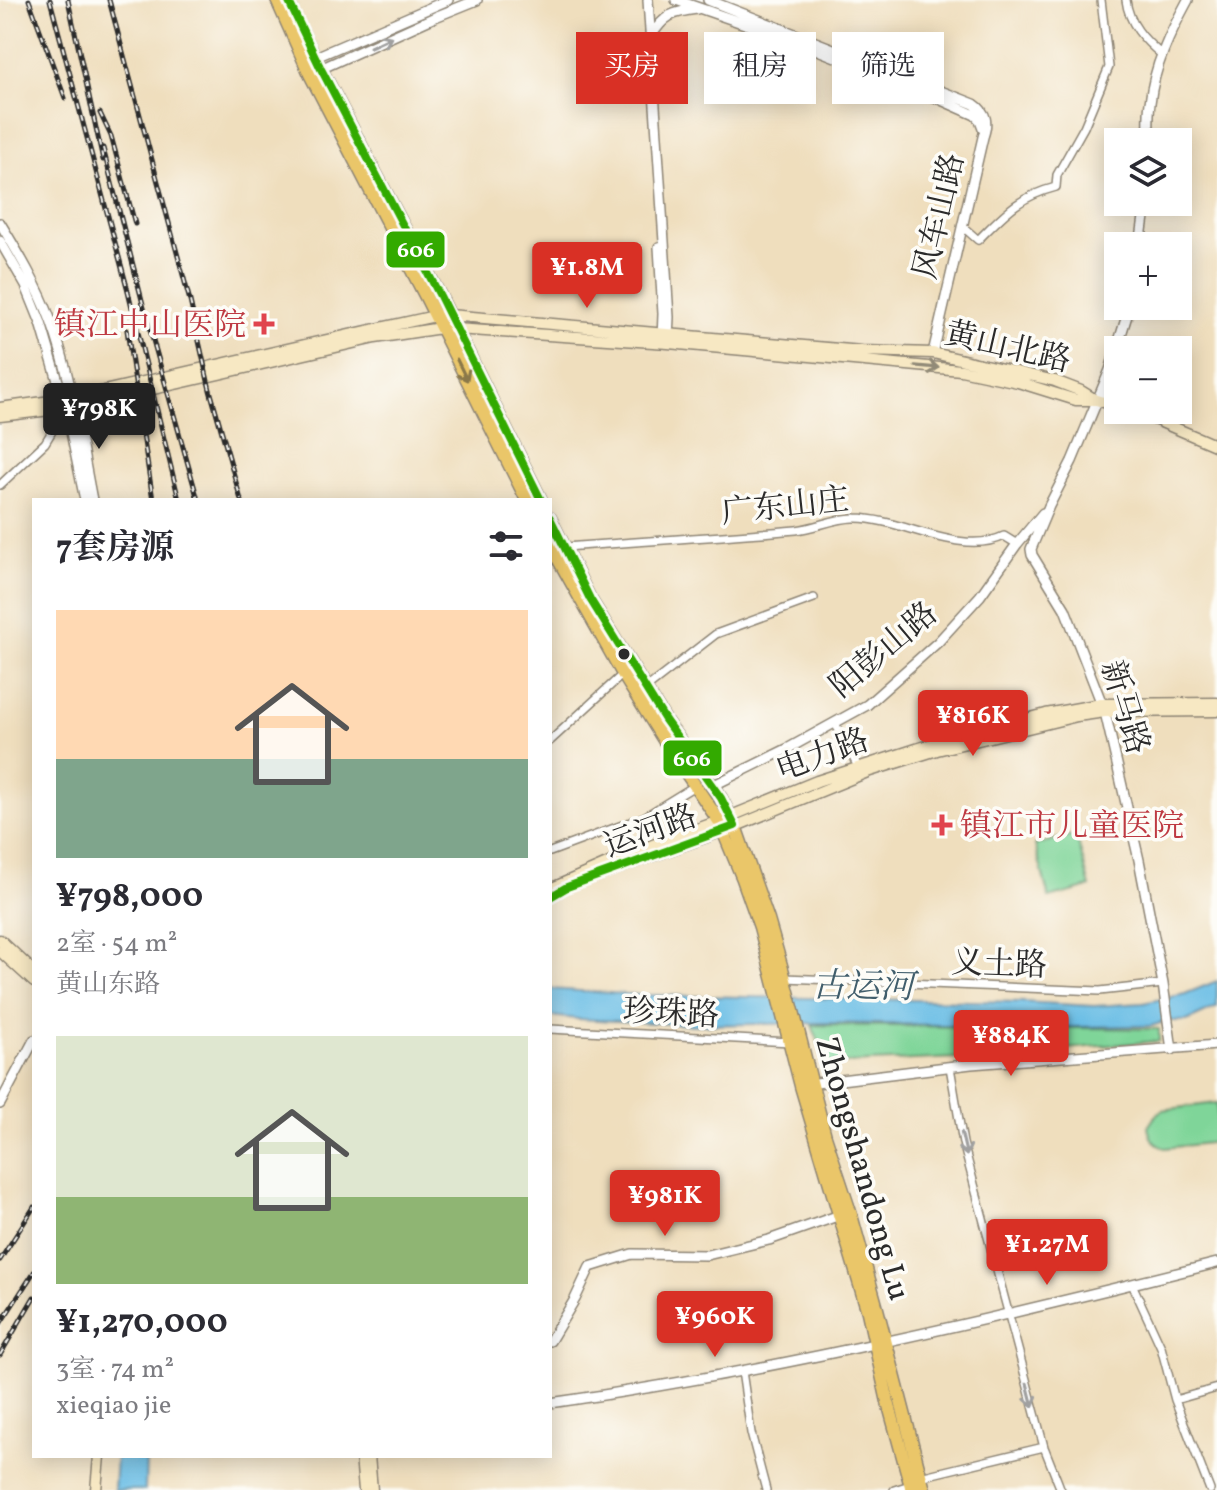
<!DOCTYPE html>
<html lang="zh">
<meta charset="utf-8">
<style>
body{margin:0;font-family:Vollkorn,"Noto Serif SC",serif;background:#f2f2f3;color:#2b2b33;height:100vh;display:flex;flex-direction:column;font-size:30px;white-space:nowrap}
*{box-sizing:border-box;margin:0}
p{font-size:26px;color:#7c7c81}
.icon{flex:none;width:44px;height:44px;fill:none;stroke:currentColor;stroke-width:2;stroke-linecap:round;stroke-linejoin:round}
.map{position:relative;flex:1;overflow:hidden}
.side{position:absolute;left:32px;top:498px;width:520px;height:960px;display:flex;flex-direction:column;background:#fff;border-radius:0px;box-shadow:0 4px 20px #0003}
.side>*{flex:none}
.guide{position:absolute;left:576px;top:32px;width:520px;height:72px;display:flex;gap:16px}
.controls{position:absolute;left:1104px;top:128px;display:grid;gap:16px}
.controls a{display:grid;place-items:center;width:88px;height:88px;border-radius:0px;background:#fff;box-shadow:0 4px 20px #0003;font-size:40px}
.price{position:absolute;translate:-50% -68px;padding:0 18px;border-radius:8px;background:#d93025;color:#fff;font-size:26px;line-height:52px;filter:drop-shadow(0 2px 4px #0008)}
.price::after{content:'';position:absolute;left:50%;top:48px;width:24px;height:18px;margin-left:-12px;background:inherit;clip-path:polygon(0 0,100% 0,50% 100%)}
.price.selected{background:#222;color:#fff}
ul{padding:0;list-style:none}
li{display:grid;align-content:center;gap:16px;height:424px;padding:0 24px}
li span{display:grid;place-items:center;height:248px;border-radius:0px;color:#555}
li>.icon{margin-inline-start:auto}
span .icon{width:144px;height:144px;fill:#fffc;stroke-width:1}
li b{font-size:34px}
h2{display:flex;justify-content:space-between;align-items:center;height:96px;padding:0 24px;font-size:34px}
.chip{padding:0 28px;border-radius:0px;background:#fff;box-shadow:0 4px 20px #0003;font-size:28px;line-height:72px}
.chip.selected{background:#d93025;color:#fff}
.map>svg:first-child{display:block}
.green{fill:#7fd599;stroke:#558062;stroke-width:2}
.water{fill:#69bde5;stroke:#4a7488;stroke-width:2}
.lines{fill:none;stroke-linecap:round;stroke-linejoin:round}
.minor-casing{stroke:#8d8474;stroke-width:10}
.tertiary-casing{stroke:#8d8474;stroke-width:12}
.secondary-casing{stroke:#8d8474;stroke-width:13}
.primary-casing{stroke:#8d8474;stroke-width:15}
.minor{stroke:#fff;stroke-width:7}
.tertiary{stroke:#fff;stroke-width:9}
.secondary{stroke:#f7e8c3;stroke-width:10}
.primary{stroke:#eac669;stroke-width:12}
.rail-casing{stroke:#2b2b2b;stroke-width:5}
.rail{stroke:#fdfcf7;stroke-width:2;stroke-dasharray:6;stroke-linecap:butt}
.bus-1-casing{stroke:#fdfcf7;stroke-width:14}
.bus-1{stroke:#3a0;stroke-width:8}
.oneway{stroke:#a0a0a0}
.oneway2{stroke:#918a77}
.oneway3{stroke:#8a784a}
.health-dot{fill:#e0444e;stroke:#fdfcf7;stroke-width:3}
.bus-dot{fill:#2b2b2b;stroke:#fdfcf7;stroke-width:3}
.labels{text-anchor:middle;stroke-width:7;stroke-linejoin:round;paint-order:stroke}
.street-label{font-size:32px;fill:#2b2b2b;stroke:#fdfcf7}
.health-label{font-size:32px;fill:#be3a42;stroke:#fdfcf7;text-anchor:end}
.water-label{font-size:34px;font-style:italic;fill:#415e6c;stroke:#fdfcf7}
.line-badge{stroke:#fdfcf7;stroke-width:3}
.badge-label{font-size:22px;text-anchor:middle;font-weight:bold;fill:#fff}
</style>
<div class="map">
<svg width="1217" height="1490" viewBox="0 0 1217 1490">
<rect width="100%" height="100%" fill="#fdfcf7"/>
<filter id="ink" filterUnits="userSpaceOnUse"><feTurbulence type="fractalNoise" baseFrequency=".0125" numOctaves="2"/><feDisplacementMap in="SourceGraphic" scale="16" xChannelSelector="R" yChannelSelector="G"/><feConvolveMatrix kernelMatrix="1 2 1 2 8 2 1 2 1" color-interpolation-filters="sRGB"/></filter>
<filter id="wash" filterUnits="userSpaceOnUse"><feTurbulence type="fractalNoise" baseFrequency=".006" numOctaves="4" result="noise"/><feDisplacementMap in="SourceGraphic" scale="32" xChannelSelector="R" yChannelSelector="G"/><feGaussianBlur stdDeviation="1.8" result="paint"/><feColorMatrix in="noise" values="0 0 0 0 0 0 0 0 0 0 0 0 0 0 0 0 0 1.4 0 .05"/><feComposite in="paint" operator="in"/></filter>
<g filter="url(#wash)">
<rect width="100%" height="100%" fill="#efdebd"/>
<path class="green" d="M1076,834L1090,887L1049,898L1035,845Z
M812,1025L1159,1029V1041L957,1058L827,1064Z
M1217,1103V1142L1165,1148C1154,1145 1150,1138 1148,1127L1156,1115L1162,1110Z"/>
<path class="water" d="M1217,981V1007L1187,1021H1168L1151,1026L1072,1027L818,1023L696,1025L578,1019L550,1016V989L640,995L1022,1002L1094,1006L1143,1003L1185,994Z
M116,1456H146L145,1490H114Z"/>
</g>
<g filter="url(#ink)">
<g class="lines">
<g class="minor-casing">
<path id="minor" d="M1126,0C1129,24 1144,40 1162,55
M962,226L978,240C1005,213 1018,197 1056,187L1057,175L1084,127L1109,67L1101,0
M0,485L45,443L66,408
M564,547C641,541 719,537 796,530C816,528 836,517 856,518C903,519 961,557 1004,536L1017,544
M645,689L716,634L814,598
M835,723L858,767
M550,741L623,674
M550,852L644,817L696,785
M785,978L1100,991L1163,984
M550,1029L790,1042
M950,1067L963,1143L1044,1447L1061,1490
M1132,1284L1161,1347L1175,1400L1210,1490
M742,1371L751,1433L766,1490
M1175,1400L1217,1388
M920,1477L1044,1447
M894,1490L910,1485"/>
</g>
<g class="tertiary-casing">
<path id="tertiary" d="M648,0L669,317L668,339
M676,0L800,43L914,88L975,115L980,120L983,128
M708,0L974,104C987,113 988,123 983,137L933,353
M651,36C665,15 672,12 697,9
M311,59L448,0
M316,71L435,17L477,0
M1149,142C1149,129 1148,116 1150,103C1154,66 1170,33 1188,0
M0,223C19,254 38,286 51,321C72,378 80,440 92,500
M0,241L26,286L41,323L66,408L85,500
M1140,246L1146,202
M659,247L663,314L662,340
M1130,306L1110,370L1072,461L1049,506L1031,549L1032,555L1065,609L1105,712L1139,860L1163,984L1172,1050
M712,786L787,749L867,705L938,642L980,596L1017,544L1043,513
M808,1084L971,1064L1217,1045
M0,1104L34,1040
M550,1341L575,1299L590,1267L632,1254L707,1255L769,1240L840,1215
M550,1403C775,1371 997,1318 1217,1263"/>
</g>
<g class="secondary-casing">
<path id="secondary" d="M0,408L73,398L371,330L435,316L449,315L862,351L933,353L1055,381L1081,391L1094,399
M1133,410L1217,446
M0,416L75,407L375,338L441,328L668,343L961,370L1018,382L1076,400H1096L1118,406
M550,889L639,850L719,821L817,781L935,743L1046,714L1101,704L1217,703
M550,897L567,887L724,831L870,771L937,750L1077,716L1105,712L1217,711
M0,940L34,972
M0,951L34,982
M361,1456L364,1490
M369,1456L372,1490
M96,1490L99,1456"/>
</g>
<g class="primary-casing">
<path id="primary" d="M277,0L310,74L427,299L527,500
M288,0L295,17L321,69L440,296L541,500
M550,518L590,599L665,720L721,798L735,826L768,920L784,976L825,1136L851,1215L876,1305L924,1490
M550,544L623,674L664,740L719,821L743,879L760,927L801,1086L868,1312L888,1402L912,1490"/>
</g>
<use href="#minor" class="minor"/>
<use href="#tertiary" class="tertiary"/>
<use href="#secondary" class="secondary"/>
<use href="#primary" class="primary"/>
<g class="rail-casing">
<path id="rail" d="M29,0L65,98
M50,0L127,287L179,500
M68,0L103,160
M109,0L190,301L210,390L241,500
M100,113L111,136L135,224
M103,148L144,308L198,500
M127,330L153,500
M0,1260L34,1207
M0,1324L34,1272
M0,1355L34,1297"/>
</g>
<use href="#rail" class="rail"/>
<g class="bus-1-casing">
<path id="bus-1" d="M288,0L321,69L440,296L541,500
M550,518L590,599L665,720L721,798L735,826L567,887L550,897"/>
</g>
<use href="#bus-1" class="bus-1"/>
</g>
<defs><path id="oneway-shaft" d="M-6 0H5M1.5-3L5.5 0L1.5 3" fill="none" stroke-width="1.6" stroke-linecap="round" stroke-linejoin="round" transform="scale(2)"/></defs>
<g class="oneway">
<use href="#oneway-shaft" transform="translate(381 42) rotate(-25)"/>
<use href="#oneway-shaft" transform="translate(964 1144) rotate(77)"/>
<use href="#oneway-shaft" transform="translate(1030 1395) rotate(76)"/>
</g>
<use class="oneway2" href="#oneway-shaft" transform="translate(927 367) rotate(5)"/>
<use class="oneway3" href="#oneway-shaft" transform="translate(462 370) rotate(64)"/>
</g>
<g class="health-dot">
<path d="M260 312h8v8h8v8h-8v8h-8v-8h-8v-8h8z"/>
<path d="M938 813h8v8h8v8h-8v8h-8v-8h-8v-8h8z"/>
</g>
<circle class="bus-dot" cx="624" cy="654" r="7"/>
<g class="labels">
<g class="street-label">
<text transform="translate(938 216) rotate(-77)" y="11">风车山路</text>
<text transform="translate(1008 346) rotate(13)" y="11">黄山北路</text>
<text transform="translate(785 505) rotate(-6)" y="11">广东山庄</text>
<text transform="translate(883 649) rotate(-40)" y="11">阳彭山路</text>
<text transform="translate(1126 707) rotate(73)" y="11">新马路</text>
<text transform="translate(822 754) rotate(-20)" y="11">电力路</text>
<text transform="translate(650 830) rotate(-20)" y="11">运河路</text>
<text transform="translate(999 963) rotate(2)" y="11">义土路</text>
<text transform="translate(671 1012) rotate(3)" y="11">珍珠路</text>
<text transform="translate(864 1168) rotate(74)" y="11">Zhongshandong Lu</text>
</g>
<g class="health-label">
<text x="246" y="335">镇江中山医院</text>
<text x="960" y="836" text-anchor="start">镇江市儿童医院</text>
</g>
<g class="water-label">
<text transform="translate(863 985) rotate(1)" y="12">古运河</text>
</g>
</g>
<g class="line-badge">
<rect x="385" y="230" width="61" height="39" rx="8" fill="#3a0"/>
<rect x="662" y="739" width="61" height="38" rx="8" fill="#3a0"/>
</g>
<g class="badge-label">
<text x="416" y="257">606</text>
<text x="692" y="766">606</text>
</g>
</svg>
<div class="controls">
<a><svg class="icon" aria-label="layers" viewBox="0 0 24 24"><path d="M12 4l9 5-9 5-9-5zM3 14l9 5 9-5"/></svg></a>
<a>+</a>
<a>−</a>
</div>
<b class="price" style="left:587px;top:310px">¥1.8M</b>
<b class="price selected" style="left:99px;top:451px">¥798K</b>
<b class="price" style="left:973px;top:758px">¥816K</b>
<b class="price" style="left:1011px;top:1078px">¥884K</b>
<b class="price" style="left:665px;top:1238px">¥981K</b>
<b class="price" style="left:1047px;top:1287px">¥1.27M</b>
<b class="price" style="left:715px;top:1359px">¥960K</b>
<div class="guide">
<a class="chip selected">买房</a>
<a class="chip">租房</a>
<a class="chip">筛选</a>
</div>
<section class="side">
<h2>7套房源<svg class="icon" aria-label="filters" viewBox="0 0 24 24"><path d="M4 7h16M4 17h16"/><circle cx="9" cy="7" r="2"/><circle cx="15" cy="17" r="2"/></svg></h2>
<ul>
<li><span style="background:linear-gradient(#ffd9b3 60%,#7fa58c 0)"><svg class="icon" aria-label="home" viewBox="0 0 24 24"><path d="M3 11l9-7 9 7M6 9v11h12V9"/></svg></span><div><b>¥798,000</b><p>2室 · 54 m²</p><p>黄山东路</p></div></li>
<li><span style="background:linear-gradient(#dfe7d0 65%,#8fb573 0)"><svg class="icon" aria-label="home" viewBox="0 0 24 24"><path d="M3 11l9-7 9 7M6 9v11h12V9"/></svg></span><div><b>¥1,270,000</b><p>3室 · 74 m²</p><p>xieqiao jie</p></div></li>
</ul>
</section>
</div>
